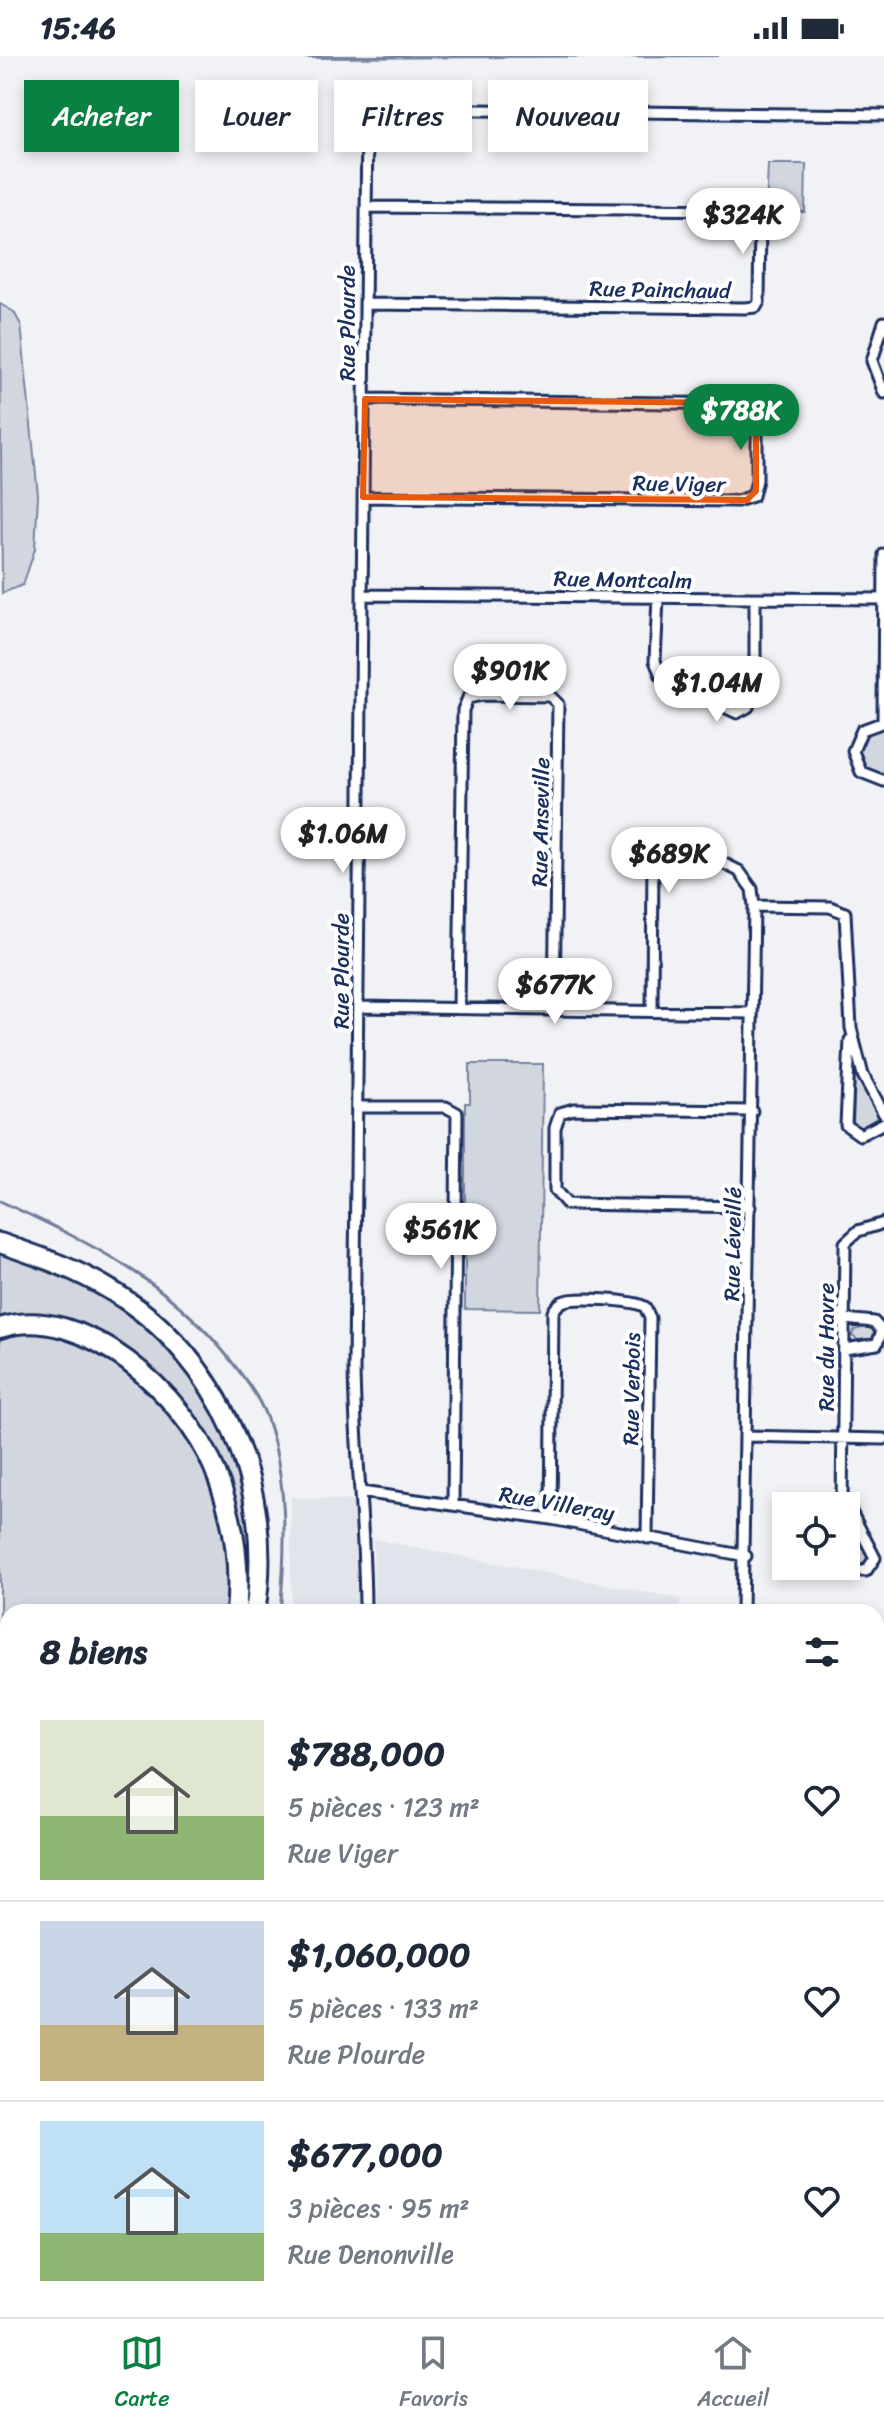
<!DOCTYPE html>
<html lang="fr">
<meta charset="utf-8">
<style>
body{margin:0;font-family:Sriracha,sans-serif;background:#f6f6f7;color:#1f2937;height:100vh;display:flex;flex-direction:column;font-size:30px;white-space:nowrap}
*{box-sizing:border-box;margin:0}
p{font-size:26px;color:#747a83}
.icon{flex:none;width:44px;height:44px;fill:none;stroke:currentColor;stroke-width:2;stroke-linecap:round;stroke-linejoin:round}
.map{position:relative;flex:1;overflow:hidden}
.sheet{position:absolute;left:0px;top:1548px;width:884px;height:714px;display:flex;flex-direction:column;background:#fff;border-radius:24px 24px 0 0;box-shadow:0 4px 12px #0003}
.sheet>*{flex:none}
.hud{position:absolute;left:24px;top:24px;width:836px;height:72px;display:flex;gap:16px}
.tools{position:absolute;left:772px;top:1436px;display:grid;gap:16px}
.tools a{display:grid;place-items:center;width:88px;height:88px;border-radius:0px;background:#fff;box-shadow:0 4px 12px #0003;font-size:40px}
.price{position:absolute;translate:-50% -68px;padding:0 18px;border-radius:28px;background:#fff;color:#222;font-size:26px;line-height:52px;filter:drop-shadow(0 2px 4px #0008)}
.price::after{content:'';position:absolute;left:50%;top:48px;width:24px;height:18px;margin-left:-12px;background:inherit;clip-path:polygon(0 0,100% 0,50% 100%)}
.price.selected{background:#0b8043;color:#fff}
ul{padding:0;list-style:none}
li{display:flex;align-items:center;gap:24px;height:200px;padding:0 40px}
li+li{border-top:2px solid #e0e1e3}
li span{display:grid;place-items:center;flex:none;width:224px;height:160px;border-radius:0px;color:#555}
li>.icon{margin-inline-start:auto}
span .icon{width:96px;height:96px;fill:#fffc;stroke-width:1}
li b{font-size:34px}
h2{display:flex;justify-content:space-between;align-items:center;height:96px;padding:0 40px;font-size:34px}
.tag{padding:0 28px;border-radius:0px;background:#fff;box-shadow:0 4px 12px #0003;font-size:28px;line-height:72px}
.tag.selected{background:#0b8043;color:#fff}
.status{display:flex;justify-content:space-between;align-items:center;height:56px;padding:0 40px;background:#fff;direction:ltr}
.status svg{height:22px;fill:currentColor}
.tabs{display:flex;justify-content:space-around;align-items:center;height:112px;border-top:2px solid #e0e1e3;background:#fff;font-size:22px;color:#747a83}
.tabs a{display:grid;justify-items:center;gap:4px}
.tabs .selected{color:#0b8043}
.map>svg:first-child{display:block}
.built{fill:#e1e4ea}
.green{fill:#d2d6df;stroke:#76829e;stroke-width:2}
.water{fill:#a8b0c2;stroke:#707c9a;stroke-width:2}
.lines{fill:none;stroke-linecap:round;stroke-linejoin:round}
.stream{stroke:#707c9a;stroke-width:3}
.street-casing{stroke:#1b2f5e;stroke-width:15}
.primary-casing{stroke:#1b2f5e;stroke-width:22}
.highway-casing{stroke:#1b2f5e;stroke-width:24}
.street{stroke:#fff;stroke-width:9}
.primary{stroke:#fff;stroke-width:16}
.highway{stroke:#fff;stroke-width:18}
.marked{fill:#e8590c;fill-opacity:0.2;stroke:#e8590c;stroke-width:6;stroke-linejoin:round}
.labels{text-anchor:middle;stroke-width:8;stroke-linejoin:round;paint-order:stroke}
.street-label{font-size:22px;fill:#1b2f5e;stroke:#fff}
</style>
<div class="status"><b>15:46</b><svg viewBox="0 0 49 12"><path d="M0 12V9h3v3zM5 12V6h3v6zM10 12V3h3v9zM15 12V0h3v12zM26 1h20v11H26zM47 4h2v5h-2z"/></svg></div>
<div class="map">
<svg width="884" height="2261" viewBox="0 0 884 2261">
<rect width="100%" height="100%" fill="#f1f2f5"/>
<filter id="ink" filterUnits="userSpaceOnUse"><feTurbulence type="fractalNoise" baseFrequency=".0125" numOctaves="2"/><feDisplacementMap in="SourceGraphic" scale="16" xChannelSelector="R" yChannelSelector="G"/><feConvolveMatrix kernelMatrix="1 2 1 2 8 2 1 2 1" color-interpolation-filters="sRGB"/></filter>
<g filter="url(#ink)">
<path class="built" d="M291,1441L353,1445L358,1556H291Z
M373,1483L681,1543L678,1556H374Z
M876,1671H884V1807L876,1803Z"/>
<path class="green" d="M304,0H719L304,2Z
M768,108H806L805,156H766Z
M0,248L14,256L21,269L38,439L35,493L23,529L2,537Z
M884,672V720L866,713L859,693L868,677Z
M470,1008H543L540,1254L465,1253V1047H470Z
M855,1015L878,1061L859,1073L853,1068Z
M0,1192L47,1209L117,1244L182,1304L230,1382L253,1467L251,1556H244L210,1395L102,1283L0,1266Z
M866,1271L874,1274L873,1283L860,1285L852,1280L854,1274Z
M25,1274C40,1276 59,1277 73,1282C150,1311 217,1403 228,1482C232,1506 230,1532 230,1556H8V1614L0,1612V1280Z
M850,1471L868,1497L867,1505L858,1511L848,1507L846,1483Z
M0,1645L8,1647V1866L0,1831Z
M0,1902L8,1934V1976H0Z
M884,2125V2261H475L477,2254H876V2130Z"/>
<path class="water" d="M876,1879L884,1880V2223L876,2226Z
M0,1997L8,1998V2106L0,2107Z
M626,2254H724L733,2261H639Z"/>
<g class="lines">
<path class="stream" d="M0,1145C90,1187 165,1222 228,1301C243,1320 259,1340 267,1363C288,1424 286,1493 280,1556
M146,2254V2261"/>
<g class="street-casing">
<path id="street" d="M365,248L745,252L756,251L759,246L760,164L749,154L366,151
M884,266L872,305L884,337
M363,441L737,445L753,440L757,424V362L756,355L748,348L365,343
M362,539L884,543
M658,542L655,605L662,622L737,657L748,651L755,633V543
M883,666L884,498
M884,666L862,674L853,695L861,716L884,725
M754,850L830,851L845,857L851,972L863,1019L884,1058
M358,951L752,957
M459,953L463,654L468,642L482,639L550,640L558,648L554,954
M652,955L653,797L660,780H668L739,815L752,833L754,850L742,1556
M850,984L846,1069L860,1079L884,1067
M358,1051H446L457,1057L453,1447
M750,1151L567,1148L555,1134V1072L560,1057L574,1053L752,1055
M845,1263L874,1266L882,1275L877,1288L845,1293
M747,1380L884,1383
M361,1436L551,1463L746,1500
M842,1450L845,1187L858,1175L884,1167
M551,1463L553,1256C556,1251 557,1249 562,1246C574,1240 634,1244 645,1251L650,1262L647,1482
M844,1510L851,1515H866L875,1502L845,1444
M365,1556C365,1474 355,1394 354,1312L367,68L372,59L393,53L884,59"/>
</g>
<g class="primary-casing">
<path id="primary" d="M0,1617L8,1619
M0,1639L8,1640
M876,1814L884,1819"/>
</g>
<g class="highway-casing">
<path id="highway" d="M0,1187C38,1200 77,1213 112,1235C221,1301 276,1432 255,1556
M0,1272C84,1245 184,1340 214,1412C233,1458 241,1507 236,1556
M0,1874L8,1908
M0,2078L8,2112
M43,2254L45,2261
M90,2254L92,2261"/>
</g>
<use href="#street" class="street"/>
<use href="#primary" class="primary"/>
<use href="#highway" class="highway"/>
</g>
</g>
<path class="marked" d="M365,343L740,347L756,355V435L747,444L363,441Z"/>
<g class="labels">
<g class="street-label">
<text transform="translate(660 233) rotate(1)" y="8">Rue Painchaud</text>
<text transform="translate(347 267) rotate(-90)" y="8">Rue Plourde</text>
<text transform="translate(679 427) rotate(1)" y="8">Rue Viger</text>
<text transform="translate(623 523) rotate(1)" y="8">Rue Montcalm</text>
<text transform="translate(540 766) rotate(-89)" y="8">Rue Anseville</text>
<text transform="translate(341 915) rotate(-90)" y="8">Rue Plourde</text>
<text transform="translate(732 1188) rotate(-89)" y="8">Rue Léveillé</text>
<text transform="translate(826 1291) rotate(-90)" y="8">Rue du Havre</text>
<text transform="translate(631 1333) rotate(-89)" y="8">Rue Verbois</text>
<text transform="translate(557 1447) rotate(10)" y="8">Rue Villeray</text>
</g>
</g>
</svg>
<div class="tools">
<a><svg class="icon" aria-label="locate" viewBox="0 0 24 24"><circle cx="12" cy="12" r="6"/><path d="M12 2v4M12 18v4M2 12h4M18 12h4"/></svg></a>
</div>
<b class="price" style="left:743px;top:200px">$324K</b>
<b class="price selected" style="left:741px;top:396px">$788K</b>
<b class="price" style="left:510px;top:656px">$901K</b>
<b class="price" style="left:717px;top:668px">$1.04M</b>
<b class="price" style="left:343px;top:819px">$1.06M</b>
<b class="price" style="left:669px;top:839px">$689K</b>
<b class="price" style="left:555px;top:970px">$677K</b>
<b class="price" style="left:441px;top:1215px">$561K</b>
<div class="hud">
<a class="tag selected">Acheter</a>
<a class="tag">Louer</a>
<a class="tag">Filtres</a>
<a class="tag">Nouveau</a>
</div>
<section class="sheet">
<h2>8 biens<svg class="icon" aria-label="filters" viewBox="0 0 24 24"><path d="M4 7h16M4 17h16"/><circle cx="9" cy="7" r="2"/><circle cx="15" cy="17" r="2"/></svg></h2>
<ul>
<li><span style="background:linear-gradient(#dfe7d0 60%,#8fb573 0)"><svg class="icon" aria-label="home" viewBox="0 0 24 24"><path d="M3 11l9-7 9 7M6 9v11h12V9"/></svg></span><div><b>$788,000</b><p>5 pièces · 123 m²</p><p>Rue Viger</p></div><svg class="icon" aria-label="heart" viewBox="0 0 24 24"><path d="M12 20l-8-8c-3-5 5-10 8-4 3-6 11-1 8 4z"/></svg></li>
<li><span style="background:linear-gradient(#c9d6e8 65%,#c2b280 0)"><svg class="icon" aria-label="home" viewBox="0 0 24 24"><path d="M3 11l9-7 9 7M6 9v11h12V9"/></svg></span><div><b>$1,060,000</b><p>5 pièces · 133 m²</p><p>Rue Plourde</p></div><svg class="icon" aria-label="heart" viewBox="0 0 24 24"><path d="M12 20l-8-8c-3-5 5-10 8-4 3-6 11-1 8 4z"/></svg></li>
<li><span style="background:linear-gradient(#bfe0f5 70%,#8fb573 0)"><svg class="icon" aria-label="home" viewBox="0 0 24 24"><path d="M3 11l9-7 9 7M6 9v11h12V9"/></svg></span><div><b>$677,000</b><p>3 pièces · 95 m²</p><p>Rue Denonville</p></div><svg class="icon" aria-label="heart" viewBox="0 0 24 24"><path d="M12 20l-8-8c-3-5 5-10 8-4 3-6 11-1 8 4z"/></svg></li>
</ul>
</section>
</div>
<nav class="tabs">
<a class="selected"><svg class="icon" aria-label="map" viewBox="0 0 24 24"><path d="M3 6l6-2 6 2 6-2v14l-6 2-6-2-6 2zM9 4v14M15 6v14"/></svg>Carte</a>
<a><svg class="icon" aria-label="saved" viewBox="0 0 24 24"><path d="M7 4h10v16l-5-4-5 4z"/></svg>Favoris</a>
<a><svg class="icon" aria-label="home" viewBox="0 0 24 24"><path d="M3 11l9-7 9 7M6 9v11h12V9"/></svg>Accueil</a>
</nav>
